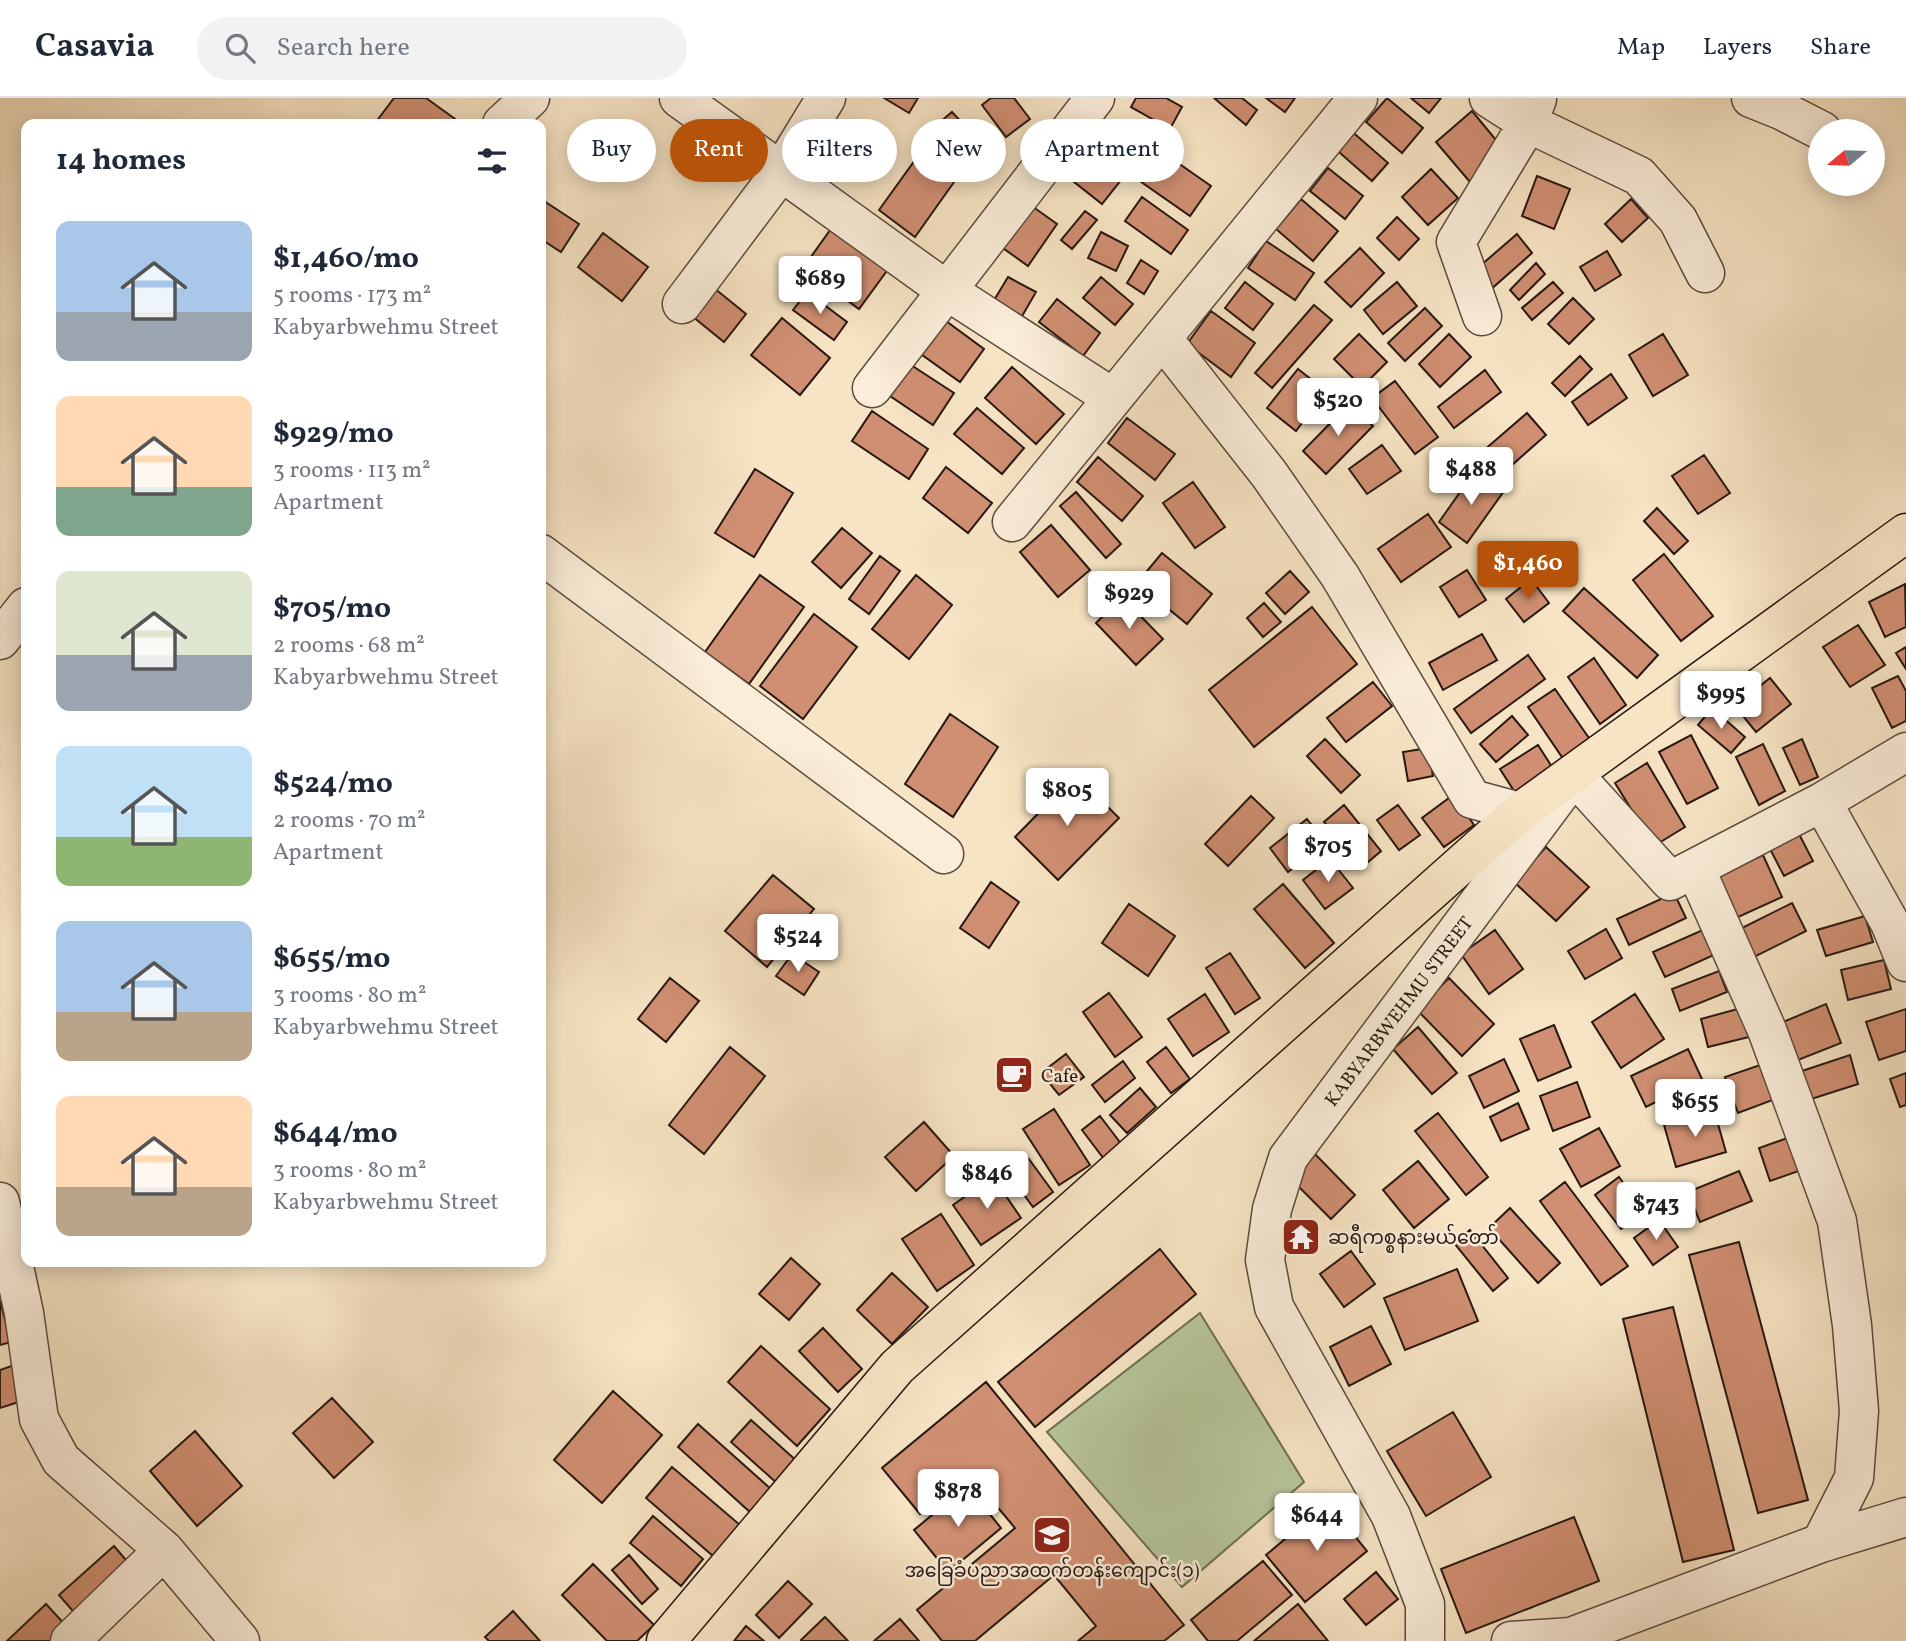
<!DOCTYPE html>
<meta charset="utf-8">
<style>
body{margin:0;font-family:Vollkorn,"Noto Sans Myanmar",serif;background:#f2f2f3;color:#1f2937;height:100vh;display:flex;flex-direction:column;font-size:26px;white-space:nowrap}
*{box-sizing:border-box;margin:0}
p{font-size:23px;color:#747a83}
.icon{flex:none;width:38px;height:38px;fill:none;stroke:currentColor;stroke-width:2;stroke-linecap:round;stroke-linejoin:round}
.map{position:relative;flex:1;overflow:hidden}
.sheet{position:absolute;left:21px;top:21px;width:525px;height:1148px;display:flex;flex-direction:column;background:#fff;border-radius:14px;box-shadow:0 4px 18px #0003}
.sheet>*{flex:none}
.top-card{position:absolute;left:567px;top:21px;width:665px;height:63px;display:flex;gap:14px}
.needle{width:46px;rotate:251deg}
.buttons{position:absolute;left:1808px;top:21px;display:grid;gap:14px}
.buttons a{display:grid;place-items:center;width:77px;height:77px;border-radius:50%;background:#fff;box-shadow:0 4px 18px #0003;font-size:35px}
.price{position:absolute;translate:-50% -60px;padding:0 16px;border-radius:7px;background:#fff;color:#222;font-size:23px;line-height:46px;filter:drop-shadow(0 2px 4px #0008)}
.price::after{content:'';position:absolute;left:50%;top:42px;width:21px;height:16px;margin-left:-10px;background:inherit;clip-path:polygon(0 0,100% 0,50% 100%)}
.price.on{background:#b45309;color:#fff}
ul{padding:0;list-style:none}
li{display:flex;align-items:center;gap:21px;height:175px;padding:0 35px}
li span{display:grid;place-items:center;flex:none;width:196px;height:140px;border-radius:14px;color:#555}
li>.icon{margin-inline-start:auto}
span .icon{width:84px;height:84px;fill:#fffc;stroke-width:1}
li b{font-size:30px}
h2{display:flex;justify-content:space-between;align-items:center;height:84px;padding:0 35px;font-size:30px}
.chip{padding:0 24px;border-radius:32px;background:#fff;box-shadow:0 4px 18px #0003;font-size:24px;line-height:63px}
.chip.on{background:#b45309;color:#fff}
header{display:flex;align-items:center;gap:42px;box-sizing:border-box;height:98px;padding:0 35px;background:#fff;border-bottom:2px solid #e0e1e3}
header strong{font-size:33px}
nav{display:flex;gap:38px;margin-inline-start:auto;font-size:24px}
.search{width:490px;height:63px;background:#f2f2f3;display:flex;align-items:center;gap:18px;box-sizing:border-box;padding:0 24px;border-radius:38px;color:#747a83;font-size:26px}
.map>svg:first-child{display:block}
.green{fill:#b6c599;stroke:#6f6e56;stroke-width:2}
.building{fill:#d08f72;stroke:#281812;stroke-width:2}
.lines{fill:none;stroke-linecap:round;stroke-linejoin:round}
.street-casing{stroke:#5c4b3e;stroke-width:41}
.highway-casing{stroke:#281812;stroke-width:41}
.street{stroke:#faedd9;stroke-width:38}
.highway{stroke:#f7e4c4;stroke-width:38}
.labels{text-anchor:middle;stroke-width:5;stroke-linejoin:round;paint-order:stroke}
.street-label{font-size:19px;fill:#281812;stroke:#faedd9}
.poi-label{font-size:19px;fill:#281812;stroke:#faedd9;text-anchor:start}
</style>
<header>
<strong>Casavia</strong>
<div class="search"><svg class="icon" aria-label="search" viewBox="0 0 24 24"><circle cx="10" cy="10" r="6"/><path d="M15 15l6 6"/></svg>Search here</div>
<nav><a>Map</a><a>Layers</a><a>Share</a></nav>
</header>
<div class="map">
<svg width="1906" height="1543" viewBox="0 0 1906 1543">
<rect width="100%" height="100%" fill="#f7e4c4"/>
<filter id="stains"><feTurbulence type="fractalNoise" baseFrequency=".00286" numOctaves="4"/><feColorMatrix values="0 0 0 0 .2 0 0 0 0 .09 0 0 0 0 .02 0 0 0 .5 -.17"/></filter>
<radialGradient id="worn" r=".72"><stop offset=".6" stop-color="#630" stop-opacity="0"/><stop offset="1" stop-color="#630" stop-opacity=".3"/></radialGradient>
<path class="green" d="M1200,1215L1304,1384L1182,1489L1047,1334Z"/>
<path class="building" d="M394,0H426L462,26H379L376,24Z
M884,0H918L909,15Z
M991,0H1014L1030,21L1006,39L982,7Z
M1136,0H1166L1182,9L1170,31L1131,9Z
M1214,0H1242L1257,12L1246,27Z
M1266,0H1295L1285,14Z
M1387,0L1423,30L1402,55L1366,24Z
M1411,0H1441L1429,15Z
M1472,13L1506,54L1470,84L1436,44Z
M952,14L988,53L969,71L932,31Z
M1348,30L1388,65L1372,83L1332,48Z
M1087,38L1129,72L1102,106L1059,72Z
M923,51L959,77L915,139L879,112Z
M1158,51L1211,88L1190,118L1137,81Z
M1328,70L1363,98L1345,121L1310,93Z
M1431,71L1458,100L1428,127L1402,99Z
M1537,78L1570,91L1554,131L1522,118Z
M1142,99L1188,132L1171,156L1125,123Z
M541,101L579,126L561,154L541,141Z
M1301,101L1338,133L1313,163L1276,131Z
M1631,101L1648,120L1622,144L1605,126Z
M1029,106L1057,126L1028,168L1000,148Z
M1085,113L1097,122L1072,151L1061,142Z
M1397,119L1419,141L1399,162L1377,140Z
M833,128L889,170L859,211L803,170Z
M1101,134L1128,148L1116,173L1088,160Z
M603,135L648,169L622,203L578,169Z
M1517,136L1532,155L1489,193L1473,174Z
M1266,143L1314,175L1295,202L1248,170Z
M1360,150L1384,175L1351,209L1325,184Z
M1607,153L1621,177L1595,193L1580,169Z
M1141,162L1158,173L1144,196L1127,185Z
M1536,165L1545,176L1519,202L1510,192Z
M1008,179L1036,194L1021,220L993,204Z
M1101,179L1133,206L1115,227L1083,200Z
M1245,184L1273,206L1253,232L1225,210Z
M1397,184L1417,208L1383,236L1364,212Z
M1553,184L1563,195L1532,222L1522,210Z
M714,190L746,216L724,244L692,218Z
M807,194L847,224L834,242L793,212Z
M1573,200L1594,221L1569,246L1548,226Z
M1057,201L1100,235L1083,258L1039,224Z
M1314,207L1332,222L1272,290L1255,275Z
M1425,210L1442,228L1405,263L1388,245Z
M1211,213L1255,245L1231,279L1187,246Z
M782,220L830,260L800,297L751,257Z
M942,220L984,251L960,284L918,254Z
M1359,236L1387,264L1362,289L1334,261Z
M1449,236L1471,259L1440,289L1419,266Z
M1663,236L1688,277L1653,298L1629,257Z
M1580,258L1592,271L1565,298L1552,285Z
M911,267L954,295L933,327L890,298Z
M1012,269L1064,316L1036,346L985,300Z
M1298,271L1326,293L1296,333L1267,310Z
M1485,272L1501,294L1454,330L1438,309Z
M1611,276L1627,300L1588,327L1572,304Z
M1395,283L1438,339L1415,356L1372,300Z
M1350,305L1373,328L1326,376L1303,353Z
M977,310L1024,350L1002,376L954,336Z
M872,313L928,351L909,381L852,343Z
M1527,315L1546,337L1503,375L1483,353Z
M1127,320L1175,356L1155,382L1108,345Z
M1382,347L1401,373L1367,396L1349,371Z
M1704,357L1730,395L1698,416L1672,378Z
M1098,359L1143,398L1122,423L1077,384Z
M946,369L992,405L968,435L923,400Z
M755,371L793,395L754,459L715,435Z
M1475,373L1504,393L1467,445L1439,424Z
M1193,384L1225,429L1195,450L1163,405Z
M1076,394L1121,446L1106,460L1060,408Z
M1657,410L1688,443L1674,456L1644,423Z
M1428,416L1451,449L1401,484L1378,451Z
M1051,427L1090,472L1058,499L1020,454Z
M842,430L872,455L841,490L812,464Z
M1162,455L1212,496L1187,526L1137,485Z
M1664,456L1713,518L1681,543L1633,482Z
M880,458L900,473L869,516L849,501Z
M1467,472L1486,502L1459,519L1440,489Z
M1290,473L1309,494L1285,516L1266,495Z
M760,477L804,509L749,586L705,554Z
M916,477L952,507L909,561L872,531Z
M1531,481L1549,505L1524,524L1506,501Z
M1905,486L1906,529L1885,539L1869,504Z
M1584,490L1658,557L1637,580L1563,513Z
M1122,499L1163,541L1136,567L1096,525Z
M1264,505L1281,524L1263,539L1247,520Z
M1312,509L1357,566L1254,649L1209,592Z
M814,516L857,549L803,621L760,588Z
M1858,527L1885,567L1850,589L1823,549Z
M1482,536L1497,562L1443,592L1429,565Z
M1906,549V571L1896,555Z
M1528,557L1545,581L1471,635L1454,611Z
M1594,560L1626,607L1600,626L1568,579Z
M1898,578L1906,593V623L1892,630L1872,590Z
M1770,580L1791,606L1756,634L1735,608Z
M1373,584L1392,608L1346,644L1327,620Z
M1555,591L1591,643L1564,662L1528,609Z
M1712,610L1745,639L1731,655L1698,627Z
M950,616L998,649L953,719L905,686Z
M1512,618L1528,637L1496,664L1480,646Z
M1691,637L1718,690L1687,706L1659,654Z
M1325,641L1360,677L1341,695L1307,658Z
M1802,641L1818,679L1800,687L1783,650Z
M1763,646L1785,693L1759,707L1736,659Z
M1538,647L1554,672L1516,696L1500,671Z
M1428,650L1433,678L1408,683L1403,654Z
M1647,665L1685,729L1654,748L1615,685Z
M1076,677L1119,720L1058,782L1015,739Z
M1453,697L1474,727L1444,749L1422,720Z
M1251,698L1274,720L1228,768L1205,746Z
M1344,707L1381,753L1361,770L1324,724Z
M1398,707L1420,737L1399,752L1377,722Z
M1307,721L1326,745L1288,774L1270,750Z
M1799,736L1813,763L1784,778L1770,751Z
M1546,749L1589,789L1556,823L1514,784Z
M1763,757L1782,799L1736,820L1717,778Z
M1330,761L1353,790L1325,811L1303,782Z
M773,777L814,811L767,869L725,833Z
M991,784L1019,804L989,850L960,830Z
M1283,786L1334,845L1305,870L1254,811Z
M1674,795L1686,820L1629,847L1617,821Z
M1792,805L1806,833L1750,861L1736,833Z
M1129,806L1175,838L1148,878L1102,845Z
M1865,818L1873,844L1826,858L1817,832Z
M1606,831L1622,860L1585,881L1568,853Z
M1705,831L1716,856L1665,879L1653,854Z
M1495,832L1523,871L1489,896L1461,856Z
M1230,855L1260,900L1235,916L1206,870Z
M792,856L819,874L804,897L776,878Z
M1884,862L1891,891L1848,902L1841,872Z
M1719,873L1727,894L1680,913L1672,891Z
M670,880L699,903L666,944L638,921Z
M1449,880L1494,926L1462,958L1417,912Z
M1109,895L1142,939L1115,959L1083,914Z
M1205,896L1229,934L1193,958L1168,921Z
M1635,896L1664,941L1621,970L1592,924Z
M1826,906L1841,945L1798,962L1783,924Z
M1745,909L1753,938L1708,949L1701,921Z
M1906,911V953L1879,962L1866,924Z
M1554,927L1571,969L1538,983L1520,941Z
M1418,929L1457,975L1432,996L1393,951Z
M730,949L765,978L704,1056L669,1027Z
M1166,949L1190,981L1171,995L1147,964Z
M1688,951L1702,981L1646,1009L1631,978Z
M1066,956L1084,979L1059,997L1041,975Z
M1850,957L1858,986L1805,1003L1796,975Z
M1504,961L1519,993L1484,1010L1469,978Z
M1123,963L1135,980L1105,1004L1092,987Z
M1766,965L1778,1000L1738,1015L1725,979Z
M1906,975V1007L1900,1009L1890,981Z
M1577,984L1590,1019L1553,1033L1540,998Z
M1140,990L1156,1009L1127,1035L1110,1017Z
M1518,1005L1529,1031L1501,1043L1490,1019Z
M1054,1011L1090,1067L1059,1087L1023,1031Z
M1714,1012L1726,1054L1676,1069L1664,1027Z
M1438,1015L1488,1079L1466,1097L1415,1033Z
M1100,1018L1122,1047L1104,1061L1082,1032Z
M924,1024L954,1058L916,1093L885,1059Z
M1599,1030L1620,1068L1581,1089L1560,1051Z
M1796,1037L1807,1070L1770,1083L1759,1050Z
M1312,1053L1355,1097L1331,1121L1288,1078Z
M1026,1057L1053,1094L1033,1109L1006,1072Z
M1418,1063L1449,1101L1414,1130L1383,1092Z
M1739,1073L1752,1103L1700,1124L1688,1094Z
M993,1079L1021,1120L981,1147L953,1107Z
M1619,1079L1645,1114L1621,1131L1595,1097Z
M1565,1084L1628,1168L1601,1187L1540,1103Z
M1510,1110L1560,1165L1538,1185L1489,1130Z
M941,1116L974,1167L937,1193L902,1141Z
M1659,1122L1678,1149L1653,1167L1634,1140Z
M1470,1132L1508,1180L1493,1193L1454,1145Z
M1739,1144L1808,1402L1758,1415L1689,1157Z
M1160,1151L1196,1196L1035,1329L998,1284Z
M1351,1153L1375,1186L1344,1209L1320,1176Z
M791,1160L820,1186L789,1222L759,1196Z
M1457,1171L1478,1223L1405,1252L1384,1200Z
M892,1175L928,1209L892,1246L857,1212Z
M0,1203L11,1244L0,1247Z
M1673,1209L1734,1452L1683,1464L1623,1221Z
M1371,1228L1391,1266L1349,1288L1330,1249Z
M823,1230L862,1271L838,1294L799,1253Z
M761,1248L830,1311L797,1348L728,1284Z
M17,1266L28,1301L0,1310V1272Z
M986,1284L1184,1527L1164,1543H1078L1096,1528L1054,1477L975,1543H942L917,1512L1015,1430L969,1375L920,1416L882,1370Z
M613,1293L662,1337L602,1405L554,1362Z
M332,1300L373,1344L334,1380L293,1335Z
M1453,1314L1491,1379L1426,1418L1387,1353Z
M751,1322L799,1365L779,1387L731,1344Z
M698,1326L772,1392L751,1415L678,1349Z
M195,1333L242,1388L197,1428L150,1373Z
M672,1369L740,1427L713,1458L646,1400Z
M967,1388L1001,1430L948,1474L914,1432Z
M1328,1405L1367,1453L1305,1504L1266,1457Z
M653,1418L703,1461L681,1488L630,1445Z
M1574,1419L1599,1483L1466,1535L1441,1471Z
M114,1448L147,1487L92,1535L59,1497Z
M629,1457L658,1491L642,1506L612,1472Z
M1263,1463L1292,1497L1237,1543H1208L1191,1522Z
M593,1466L654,1527L637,1543H607L562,1497Z
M1376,1474L1398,1501L1366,1527L1344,1501Z
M788,1483L812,1506L779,1540L756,1517Z
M46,1506L80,1543H7Z
M1298,1506L1328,1543H1254Z
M513,1513L540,1543H489L485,1539Z
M825,1519L848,1543H802L801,1542Z
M900,1521L919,1543H874Z
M746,1528L764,1543H734Z"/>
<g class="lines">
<g class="street-casing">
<path id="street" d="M679,0L946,192L1113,300
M1489,0L1528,25L1639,78L1678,122L1705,175
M1751,0L1781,12L1822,33
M502,26L530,0
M682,206L781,74L826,0
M1482,218L1456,144L1528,25L1537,1
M1162,240L1269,376L1340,478L1472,701L1520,714
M872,290L1095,0
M1012,424L1358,0
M541,456L944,756
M0,542L26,509
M1822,704L1890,825L1906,864
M1695,770L1767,932L1837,1123L1852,1227L1859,1313L1854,1380L1821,1445
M0,1104L24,1215L39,1321L61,1362L164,1452L240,1543
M70,1543L164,1452
M1425,1543V1506L1391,1418L1274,1209L1265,1162L1272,1111L1288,1060L1574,677L1670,783L1822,704L1906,654
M1511,1543L1571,1539L1821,1445L1906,1419"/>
</g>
<g class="highway-casing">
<path id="highway" d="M666,1543L897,1269L1520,714L1906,435"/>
</g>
<use href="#street" class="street"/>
<use href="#highway" class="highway"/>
</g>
<defs>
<g id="cafe-square" transform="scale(2.0125)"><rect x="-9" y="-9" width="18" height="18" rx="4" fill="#8f2418" stroke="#faedd9"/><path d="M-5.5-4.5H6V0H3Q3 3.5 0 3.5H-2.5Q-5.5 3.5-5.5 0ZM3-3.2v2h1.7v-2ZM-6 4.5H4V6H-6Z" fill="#fff"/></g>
<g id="temple-square" transform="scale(2.0125)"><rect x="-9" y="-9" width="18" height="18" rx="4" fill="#8f2418" stroke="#faedd9"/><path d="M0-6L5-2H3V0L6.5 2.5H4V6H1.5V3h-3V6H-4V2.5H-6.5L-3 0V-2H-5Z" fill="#fff"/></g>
<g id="school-square" transform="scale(2.0125)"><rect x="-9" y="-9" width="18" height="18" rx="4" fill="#8f2418" stroke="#faedd9"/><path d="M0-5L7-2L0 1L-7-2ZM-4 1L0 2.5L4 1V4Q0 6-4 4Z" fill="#fff"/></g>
</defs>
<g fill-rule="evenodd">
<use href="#cafe-square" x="1014" y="977"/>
<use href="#temple-square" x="1301" y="1139"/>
<use href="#school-square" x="1052" y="1437"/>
</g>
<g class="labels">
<g class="street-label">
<text transform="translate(1398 913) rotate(-53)" y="7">KABYARBWEHMU STREET</text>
</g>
<g class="poi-label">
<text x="1041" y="984">Cafe</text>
<text x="1328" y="1146">ဆရီကစ္စနားမယ်တော်</text>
<text x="1052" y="1479" text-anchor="middle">အခြေခံပညာအထက်တန်းကျောင်း(၁)</text>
</g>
</g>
<rect width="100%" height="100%" filter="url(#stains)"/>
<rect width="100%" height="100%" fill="url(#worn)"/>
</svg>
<div class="buttons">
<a><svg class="needle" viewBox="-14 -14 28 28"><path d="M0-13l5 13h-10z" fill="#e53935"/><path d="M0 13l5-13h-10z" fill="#747a83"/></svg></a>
</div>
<b class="price" style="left:820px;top:218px">$689</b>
<b class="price" style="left:1338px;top:340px">$520</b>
<b class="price" style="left:1471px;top:409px">$488</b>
<b class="price on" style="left:1528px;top:503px">$1,460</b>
<b class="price" style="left:1129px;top:533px">$929</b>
<b class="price" style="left:1721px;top:633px">$995</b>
<b class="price" style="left:1067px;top:730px">$805</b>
<b class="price" style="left:1328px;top:786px">$705</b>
<b class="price" style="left:798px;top:876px">$524</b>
<b class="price" style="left:1695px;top:1041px">$655</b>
<b class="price" style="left:987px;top:1113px">$846</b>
<b class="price" style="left:1656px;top:1144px">$743</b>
<b class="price" style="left:958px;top:1431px">$878</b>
<b class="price" style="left:1317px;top:1455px">$644</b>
<div class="top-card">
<a class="chip">Buy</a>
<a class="chip on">Rent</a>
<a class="chip">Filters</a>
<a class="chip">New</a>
<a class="chip">Apartment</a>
</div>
<section class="sheet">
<h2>14 homes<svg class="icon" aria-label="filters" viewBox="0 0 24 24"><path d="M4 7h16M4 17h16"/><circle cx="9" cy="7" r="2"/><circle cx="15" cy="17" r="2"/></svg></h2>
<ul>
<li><span style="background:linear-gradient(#a9c7e8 65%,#9aa5b1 0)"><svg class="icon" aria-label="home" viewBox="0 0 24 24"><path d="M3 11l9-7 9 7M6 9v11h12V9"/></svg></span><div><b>$1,460/mo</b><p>5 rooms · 173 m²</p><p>Kabyarbwehmu Street</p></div></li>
<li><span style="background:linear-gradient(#ffd9b3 65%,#7fa58c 0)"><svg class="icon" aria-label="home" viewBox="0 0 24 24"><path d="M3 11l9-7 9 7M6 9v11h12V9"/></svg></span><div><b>$929/mo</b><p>3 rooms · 113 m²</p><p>Apartment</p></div></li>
<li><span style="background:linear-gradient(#dfe7d0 60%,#9aa5b1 0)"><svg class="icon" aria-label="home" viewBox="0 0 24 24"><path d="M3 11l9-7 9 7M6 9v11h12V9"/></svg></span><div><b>$705/mo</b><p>2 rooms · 68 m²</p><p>Kabyarbwehmu Street</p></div></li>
<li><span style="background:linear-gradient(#bfe0f5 65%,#8fb573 0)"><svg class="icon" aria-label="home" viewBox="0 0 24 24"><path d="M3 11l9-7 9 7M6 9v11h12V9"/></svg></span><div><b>$524/mo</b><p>2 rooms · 70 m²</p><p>Apartment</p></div></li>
<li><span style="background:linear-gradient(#a9c7e8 65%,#b9a48a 0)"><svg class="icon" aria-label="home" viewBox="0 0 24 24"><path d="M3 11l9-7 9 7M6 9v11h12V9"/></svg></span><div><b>$655/mo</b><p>3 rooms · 80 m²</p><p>Kabyarbwehmu Street</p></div></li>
<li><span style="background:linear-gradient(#ffd9b3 65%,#b9a48a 0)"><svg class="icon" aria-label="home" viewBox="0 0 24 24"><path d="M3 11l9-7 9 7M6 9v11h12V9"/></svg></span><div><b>$644/mo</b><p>3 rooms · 80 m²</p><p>Kabyarbwehmu Street</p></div></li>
</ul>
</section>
</div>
